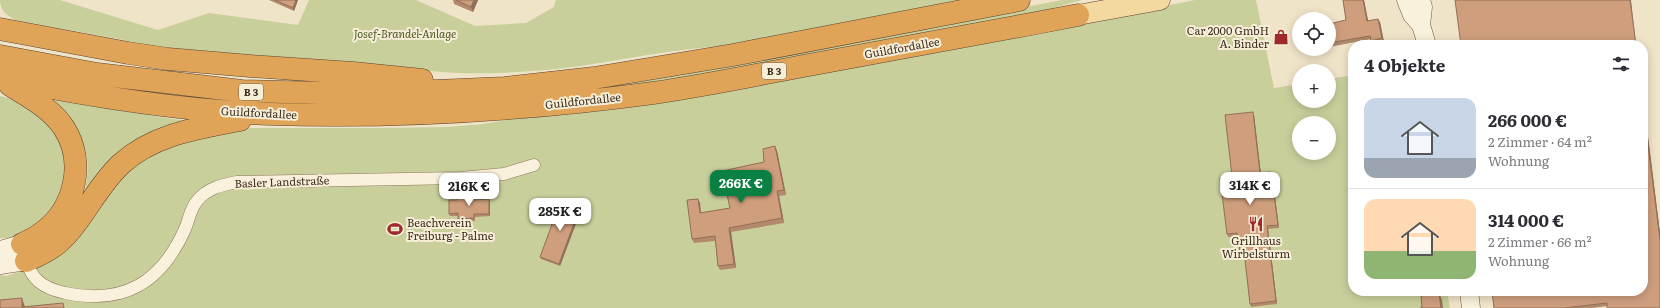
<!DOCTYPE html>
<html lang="de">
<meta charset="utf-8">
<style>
body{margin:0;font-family:Literata,serif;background:#f7f7f7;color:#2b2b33;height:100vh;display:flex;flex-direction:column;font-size:15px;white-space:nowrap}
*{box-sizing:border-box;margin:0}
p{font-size:13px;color:#7c7c81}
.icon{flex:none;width:22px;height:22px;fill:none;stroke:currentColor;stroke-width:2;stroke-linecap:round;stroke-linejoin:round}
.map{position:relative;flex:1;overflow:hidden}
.drawer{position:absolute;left:1348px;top:40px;width:300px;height:256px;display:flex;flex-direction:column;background:#fff;border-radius:16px;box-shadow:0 2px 10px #0003}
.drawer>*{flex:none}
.buttons{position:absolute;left:1292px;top:12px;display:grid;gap:8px}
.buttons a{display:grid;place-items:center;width:44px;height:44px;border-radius:50%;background:#fff;box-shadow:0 2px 10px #0003;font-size:20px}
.price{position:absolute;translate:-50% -34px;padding:0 9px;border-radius:8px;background:#fff;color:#222;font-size:13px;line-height:26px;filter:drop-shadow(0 1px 2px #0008)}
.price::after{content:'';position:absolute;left:50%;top:24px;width:12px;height:9px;margin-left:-6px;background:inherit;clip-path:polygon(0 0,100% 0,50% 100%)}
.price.current{background:#0b8043;color:#fff}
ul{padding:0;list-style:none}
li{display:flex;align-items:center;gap:12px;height:100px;padding:0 16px}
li+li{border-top:1px solid #e1e1e2}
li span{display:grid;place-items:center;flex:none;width:112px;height:80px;border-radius:12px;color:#555}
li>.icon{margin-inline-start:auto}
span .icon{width:48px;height:48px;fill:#fffc;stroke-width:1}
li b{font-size:17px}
h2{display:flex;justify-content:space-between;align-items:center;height:48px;padding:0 16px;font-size:17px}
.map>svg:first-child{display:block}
.green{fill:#c9cf9b;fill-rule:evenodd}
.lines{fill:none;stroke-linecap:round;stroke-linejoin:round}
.street-casing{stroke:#8d765c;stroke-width:13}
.secondary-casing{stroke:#6f573f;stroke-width:19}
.primary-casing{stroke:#5b4430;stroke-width:21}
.highway-casing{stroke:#5b4430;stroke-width:23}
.street{stroke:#faf1dc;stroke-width:12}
.secondary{stroke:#faf1dc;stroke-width:18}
.primary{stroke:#f3d9a0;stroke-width:20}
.highway{stroke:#e0a458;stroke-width:22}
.wall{fill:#b2896c}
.shaded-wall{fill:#916f58}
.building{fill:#cf9f7d;stroke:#916f58}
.labels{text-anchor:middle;stroke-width:4;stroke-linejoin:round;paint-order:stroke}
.shield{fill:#f7eed8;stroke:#756857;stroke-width:1}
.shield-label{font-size:10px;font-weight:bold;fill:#3d2e20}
.poi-label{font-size:11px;fill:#3d2e20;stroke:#f7eed8;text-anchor:end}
.park-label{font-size:11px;font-style:italic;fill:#4d5a26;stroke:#f7eed8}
.street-label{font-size:11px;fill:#3d2e20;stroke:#f7eed8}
</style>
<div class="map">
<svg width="1660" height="308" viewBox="0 0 1660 308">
<rect width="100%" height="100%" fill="#f0e4c8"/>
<path class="green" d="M0,0H60L158,30L209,13L298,25L309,0H416L475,26L526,23L554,7L556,0H987L752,45C689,45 627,60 565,68C528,72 493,74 456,73L155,50L124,40L15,20C6,14 0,11 0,0Z
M1062,0H1082L1042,11L775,62L642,84L544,97L361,107L190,100L0,70V63L361,101L929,25Z
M1195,0H1256L1274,88L1299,84V101H1329V79L1353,75V291H1447L1450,308H0V275L7,276L51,261L62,252L92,212L142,154L216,128H377L448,127L483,124L1131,13ZM1299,123H1329V153H1299Z
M0,96L17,100L40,111L69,152L62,204L24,234L9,238H0Z
M51,100L187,121L85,191C87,179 89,167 86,154C83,139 60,113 51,100Z"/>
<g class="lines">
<g class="street-casing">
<path id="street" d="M25,257C31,280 43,288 65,293C124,305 161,283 185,229C189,220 190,209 197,201C207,188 222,185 237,182L460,178L504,174L534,165"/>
</g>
<g class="secondary-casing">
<path id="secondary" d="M1406,0L1412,15L1421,25
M1421,0L1423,7L1421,25L1427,45
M0,250L22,244
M0,265L26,261
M1469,291L1471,308"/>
</g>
<g class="primary-casing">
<path id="primary" d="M1078,15L1160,0"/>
</g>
<g class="highway-casing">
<path id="highway" d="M0,29L128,53L168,59L250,66L353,73L422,80
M0,56L97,74L242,91L366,94L505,88L594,78L733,55L1019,0
M0,78C89,96 180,111 271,114C399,118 526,110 653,93C702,86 750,76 798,67C892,50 985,33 1078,15
M10,85C29,97 52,109 64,128C86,162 75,209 43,232C37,237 29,241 22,244
M26,261C37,256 49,251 58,243C83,221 96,187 121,164C154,134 198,128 240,120"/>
</g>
<use href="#street" class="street"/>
<use href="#secondary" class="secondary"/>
<use href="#primary" class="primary"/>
<use href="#highway" class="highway"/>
</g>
<path class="wall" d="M269,0H298L294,11Z
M453,0H478L473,12L454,4Z
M1343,0H1364L1368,21L1380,22L1384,42L1372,44L1371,39L1329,47V24L1346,20Z
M1643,97L1660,233V308H1607V306L1593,308H1494L1492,291H1643Z
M1254,115L1261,173L1271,172L1272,174L1279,228L1268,229L1277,304L1251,307L1250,304L1245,254L1241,255L1240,252L1238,236L1228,237L1227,234L1232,176Z
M777,151L786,195L779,196L784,223L731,232L736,268L720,270L718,266L715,241L694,243L692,239L698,199L700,203L701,213L730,208L764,162Z
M475,200L490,202V216L475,217V221L459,222L458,216H450L449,214Z
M580,207L581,210L560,266L541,259L540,257Z"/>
<path class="shaded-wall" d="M296,0H298L294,11L293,8Z
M474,0H478L473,12L471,7Z
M1363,0H1364L1369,25L1367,21Z
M1630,0H1631L1636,45Z
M1378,19L1380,22L1384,42L1382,38Z
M1643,97L1660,233V240L1643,104Z
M1253,112L1254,115L1261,176L1260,173Z
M775,146L777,151L786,195L784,190Z
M1271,172L1272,174L1279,228L1278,225Z
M777,191L779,196L784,223L782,218Z
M489,199L490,202V216L489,214Z
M698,199L700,203L701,217L700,213Z
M580,207L581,210L560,266L559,264Z
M1267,226L1268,229L1277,304L1276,301Z
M729,228L731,232L736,268L734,264Z
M1439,293L1442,300L1443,308H1441Z
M22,298L25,307H22Z"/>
<path class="building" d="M275,0H296L293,8Z
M456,0H474L471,7Z
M1343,0H1363L1367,21L1378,19L1382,38L1371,41L1370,36L1329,43V24L1346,20Z
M1455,0H1630L1636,45H1461Z
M1643,104L1660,240V308H1607V303L1564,308H1494L1492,291H1643Z
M1253,112L1260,173L1271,172L1278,225L1267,226L1276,301L1250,304L1244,251L1240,252L1237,233L1227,234L1220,178L1232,176L1225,115Z
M775,146L784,190L777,191L782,218L729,228L734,264L718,266L715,236L692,239L687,200L698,199L700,213L730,208L722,171L764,162L763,149Z
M457,197H474V200L489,199V214H474V218L458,219V213L449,214V200H457Z
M561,200L580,207L559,264L540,257Z
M1439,293L1441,308H1420H1422L1421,296Z
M22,298V307L63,303L64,308H0V300Z"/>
<defs>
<g id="shop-bare" transform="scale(1.2)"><path d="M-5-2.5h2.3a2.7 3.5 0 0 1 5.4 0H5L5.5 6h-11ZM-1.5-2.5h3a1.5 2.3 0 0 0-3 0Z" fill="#9e2a2b" stroke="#f7eed8" stroke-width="2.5" paint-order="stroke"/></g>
<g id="restaurant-bare" transform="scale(1.2)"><path d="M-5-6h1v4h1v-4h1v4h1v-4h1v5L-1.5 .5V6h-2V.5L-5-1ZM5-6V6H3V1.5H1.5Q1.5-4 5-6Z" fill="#9e2a2b" stroke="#f7eed8" stroke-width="2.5" paint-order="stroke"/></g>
<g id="stadium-bare" transform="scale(1.2)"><path d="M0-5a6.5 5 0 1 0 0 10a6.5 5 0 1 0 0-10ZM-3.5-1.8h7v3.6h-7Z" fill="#9e2a2b" stroke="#f7eed8" stroke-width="2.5" paint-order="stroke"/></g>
</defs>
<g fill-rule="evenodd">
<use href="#shop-bare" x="1281" y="37"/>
<use href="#restaurant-bare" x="1256" y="224"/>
<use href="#stadium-bare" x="395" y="229"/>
</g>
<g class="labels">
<g class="shield">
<rect x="762" y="63" width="24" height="16" rx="3"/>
<rect x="239" y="84" width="24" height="16" rx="3"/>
</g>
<g class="shield-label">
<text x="774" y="75">B 3</text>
<text x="251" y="96">B 3</text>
</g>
<g class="poi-label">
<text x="1269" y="35">Car 2000 GmbH<tspan x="1269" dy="13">A. Binder</tspan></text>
<text x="407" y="227" text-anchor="start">Beachverein<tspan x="407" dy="13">Freiburg - Palme</tspan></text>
<text x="1256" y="245" text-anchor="middle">Grillhaus<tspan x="1256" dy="13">Wirbelsturm</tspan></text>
</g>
<g class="park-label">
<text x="405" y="38">Josef-Brandel-Anlage</text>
</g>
<g class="street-label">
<text transform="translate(902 48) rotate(-10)" y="4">Guildfordallee</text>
<text transform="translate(583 101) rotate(-6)" y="4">Guildfordallee</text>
<text transform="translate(259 113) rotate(3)" y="4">Guildfordallee</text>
<text transform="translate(282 182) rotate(-2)" y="4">Basler Landstraße</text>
</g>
</g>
</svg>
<div class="buttons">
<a><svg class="icon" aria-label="locate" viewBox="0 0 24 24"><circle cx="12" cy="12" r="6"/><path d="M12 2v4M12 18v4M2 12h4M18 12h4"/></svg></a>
<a>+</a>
<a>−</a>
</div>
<b class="price current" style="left:741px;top:204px">266K €</b>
<b class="price" style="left:1250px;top:206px">314K €</b>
<b class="price" style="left:469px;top:207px">216K €</b>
<b class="price" style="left:560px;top:232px">285K €</b>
<section class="drawer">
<h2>4 Objekte<svg class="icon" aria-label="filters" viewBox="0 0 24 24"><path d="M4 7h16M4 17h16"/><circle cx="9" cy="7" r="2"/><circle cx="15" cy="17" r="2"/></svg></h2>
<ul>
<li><span style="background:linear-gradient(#c9d6e8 75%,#9aa5b1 0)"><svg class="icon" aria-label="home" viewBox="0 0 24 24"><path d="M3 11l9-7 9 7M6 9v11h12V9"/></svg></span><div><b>266 000 €</b><p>2 Zimmer · 64 m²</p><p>Wohnung</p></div></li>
<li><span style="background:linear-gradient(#ffd9b3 65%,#8fb573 0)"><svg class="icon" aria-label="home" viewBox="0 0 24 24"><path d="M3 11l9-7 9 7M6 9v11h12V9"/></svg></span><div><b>314 000 €</b><p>2 Zimmer · 66 m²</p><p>Wohnung</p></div></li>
</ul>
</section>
</div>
